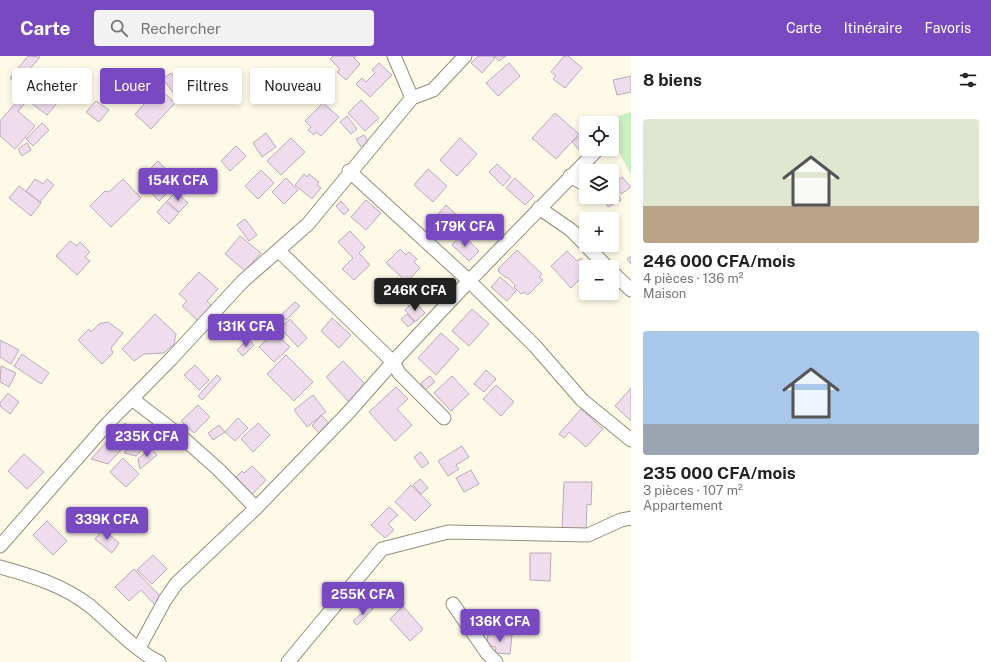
<!DOCTYPE html>
<html lang="fr">
<meta charset="utf-8">
<style>
body{margin:0;font-family:"Public Sans",sans-serif;background:#f2f2f2;color:#222;height:100vh;display:flex;flex-direction:column;font-size:15px;white-space:nowrap}
*{box-sizing:border-box;margin:0}
p{font-size:13px;color:#767676}
.icon{flex:none;width:22px;height:22px;fill:none;stroke:currentColor;stroke-width:2;stroke-linecap:round;stroke-linejoin:round}
.map{position:relative;flex:1;overflow:hidden}
.drawer{display:flex;flex-direction:column;background:#fff;width:360px}
.drawer>*{flex:none}
.top-card{position:absolute;left:12px;top:12px;width:380px;height:36px;display:flex;gap:8px}
.buttons{position:absolute;left:579px;top:60px;display:grid;gap:8px}
.buttons a{display:grid;place-items:center;width:40px;height:40px;border-radius:4px;background:#fff;box-shadow:0 2px 6px #0003;font-size:20px}
.price{position:absolute;translate:-50% -34px;padding:0 9px;border-radius:4px;background:#7849c1;color:#fff;font-size:13px;line-height:26px;filter:drop-shadow(0 1px 2px #0008)}
.price::after{content:'';position:absolute;left:50%;top:24px;width:12px;height:9px;margin-left:-6px;background:inherit;clip-path:polygon(0 0,100% 0,50% 100%)}
.price.current{background:#222;color:#fff}
ul{padding:0;list-style:none}
li{display:grid;align-content:center;gap:8px;height:212px;padding:0 12px}
li span{display:grid;place-items:center;height:124px;border-radius:4px;color:#555}
li>.icon{margin-inline-start:auto}
span .icon{width:72px;height:72px;fill:#fffc;stroke-width:1}
li b{font-size:17px}
h2{display:flex;justify-content:space-between;align-items:center;height:48px;padding:0 12px;font-size:17px}
.chip{padding:0 14px;border-radius:4px;background:#fff;box-shadow:0 2px 6px #0003;font-size:14px;line-height:36px}
.chip.current{background:#7849c1;color:#fff}
header{display:flex;align-items:center;gap:24px;box-sizing:border-box;height:56px;padding:0 20px;background:#7849c1;color:#fff}
header strong{font-size:19px}
nav{display:flex;gap:22px;margin-inline-start:auto;font-size:14px}
.search{width:280px;height:36px;background:#f2f2f2;display:flex;align-items:center;gap:10px;box-sizing:border-box;padding:0 14px;border-radius:4px;color:#767676;font-size:15px}
main{display:flex;flex:1;min-height:0}
.map>svg:first-child{display:block}
.green{fill:#caefc0}
.building{fill:#efdded;stroke:#bbaab9}
.lines{fill:none;stroke-linecap:round;stroke-linejoin:round}
.minor-casing{stroke:#948d7a;stroke-width:15}
.minor{stroke:#fff;stroke-width:13}
</style>
<header>
<strong>Carte</strong>
<div class="search"><svg class="icon" aria-label="search" viewBox="0 0 24 24"><circle cx="10" cy="10" r="6"/><path d="M15 15l6 6"/></svg>Rechercher</div>
<nav><a>Carte</a><a>Itinéraire</a><a>Favoris</a></nav>
</header>
<main>
<div class="map">
<svg width="631" height="606" viewBox="0 0 631 606">
<rect width="100%" height="100%" fill="#fff9e8"/>
<path class="green" d="M631,56V119L612,83V67H604L603,65Z"/>
<path class="building" d="M28,0L40,1L17,28L10,22Z
M333,0H356L354,2L360,8L346,24L337,16L340,13L330,3Z
M478,0H492L495,2L482,17L471,7Z
M494,0H506L499,5Z
M564,0H568L582,12L565,32L553,23L556,20L551,16Z
M379,7L392,19L370,41L356,28L362,22L366,26L375,17L372,14Z
M509,7L520,20L498,40L486,27Z
M121,12L140,26L123,47L105,32Z
M36,14L41,18L33,26L29,21Z
M188,15L196,20L202,30L181,47L163,23L171,17L176,23Z
M631,20V36L617,39L613,24Z
M32,28L38,33L18,55L35,70L15,93L0,80V65Z
M159,32L175,47L151,73L135,58Z
M42,33L58,46L47,59L31,47Z
M361,44L379,62L365,75L348,57Z
M96,45L109,54L99,66L86,56Z
M323,47L339,61L321,80L316,76L314,79L308,74L311,71L305,65Z
M555,57L579,78L556,103L532,82Z
M347,60L357,73L351,78L340,66Z
M42,67L49,74L33,90L26,83Z
M584,76L586,78V93L582,97L572,86Z
M266,77L276,91L262,101L253,87Z
M364,79L369,87L361,91L356,83Z
M291,82L305,96L281,119L267,105Z
M460,82L477,98L457,120L440,104Z
M27,87L31,94L22,100L18,93Z
M236,90L246,100L230,115L221,105Z
M158,105L178,126L159,145L139,124Z
M497,108L511,121L503,130L489,116Z
M428,113L447,130L433,146L414,129Z
M261,114L274,127L258,143L245,130Z
M304,118L307,121L309,118L319,126L317,129L321,132L312,143L295,129Z
M622,121L631,131L621,138L613,128Z
M286,122L298,134L284,148L272,136Z
M515,122L534,140L525,149L506,132Z
M35,123L43,128L47,123L54,129L40,146L26,135Z
M123,123L141,142L111,171L90,150L105,135L109,136Z
M19,130L41,147L31,160L9,142Z
M614,131L621,144L608,151L603,141H612V132Z
M176,136L188,147L179,156L167,145Z
M366,144L381,157L366,174L351,161Z
M341,145L349,154L344,159L336,150Z
M166,146L179,157L169,168L157,156Z
M446,149L464,166L451,180L433,164Z
M245,163L257,179L249,185L237,169Z
M350,175L365,191L359,197L370,209L354,224L342,213L353,202L338,186Z
M462,178L479,195L469,205L452,189Z
M240,180L261,197L245,215L225,198Z
M70,185L77,190L80,186L90,196L85,201L90,205L77,219L56,200Z
M400,193L406,199L409,196L417,203L414,206L420,212L407,226L386,207Z
M517,194L542,218L539,221L543,224L528,239L524,236L521,238L514,231L515,229L507,221L506,222L499,216L498,213Z
M567,195L577,205L581,202L588,211H586V217L571,232L551,210Z
M631,200V208L627,203Z
M199,216L218,233L207,245L212,250L198,265L182,250L187,245L179,238Z
M500,221L516,235L507,245L491,231Z
M414,245L425,257L415,266L405,254Z
M295,246L300,250L286,264L281,259Z
M472,253L489,268L469,290L452,275Z
M155,258L176,278L174,288L164,297L144,298L134,305L122,293Z
M407,258L414,266L408,271L401,263Z
M332,262L351,279L339,292L321,275Z
M290,263L307,282L298,291L280,272Z
M108,266L123,277L111,292L113,297L102,308L78,284L89,273L91,276L99,268Z
M274,276L290,291L274,306L259,291Z
M441,277L459,293L436,319L418,302Z
M248,283L254,289L243,300L237,294Z
M0,284L19,294L11,308L0,301Z
M22,298L49,317L41,328L14,310Z
M286,299L313,326L294,345L267,318Z
M343,305L366,329L349,346L326,321Z
M195,309L209,324L199,334L184,319Z
M1,310L16,317L9,331L0,326Z
M486,314L496,323L484,336L474,328Z
M217,319L221,323L202,344L198,340Z
M430,320L435,326L425,334L421,327Z
M452,320L469,338L451,355L434,337Z
M496,329L514,346L501,360L483,343Z
M396,331L408,343L397,353L412,369L395,385L369,356Z
M631,332V365L615,350Z
M8,337L19,346L10,358L0,350V347Z
M313,339L326,356L307,371L294,354Z
M198,349L210,361L194,377L181,365Z
M581,353L603,373L586,391L569,376L564,382L559,378Z
M321,359L330,368L320,378L312,370Z
M238,362L248,372L235,385L225,376Z
M125,367L137,378L123,392L111,381Z
M258,367L270,379L253,396L241,383Z
M219,369L225,376L213,384L208,377Z
M142,380L149,387L136,400L124,397Z
M111,381L123,392L108,408L91,403Z
M462,390L469,401L456,409L459,413L448,420L438,405Z
M151,392L157,399L140,413L138,403Z
M421,396L429,407L422,412L414,401Z
M24,398L44,416L27,433L8,415Z
M123,402L139,418L126,431L110,416Z
M252,410L266,424L248,443L233,428L238,423L236,421L242,415L244,417Z
M471,414L479,428L464,436L456,422Z
M420,423L428,432L421,438L413,429Z
M564,426H592L591,449L587,448L586,475L562,474Z
M411,429L431,449L415,465L395,446Z
M389,451L398,459L388,468L394,474L385,482L371,469Z
M47,465L67,485L53,499L33,479Z
M103,473L119,487L112,497L95,483Z
M530,497H551L550,525L530,524Z
M153,499L167,513L152,528L137,514Z
M134,513L162,542L155,549L141,534L129,545L115,531Z
M370,550L373,553L357,569L353,565Z
M403,550L423,573L410,585L390,563Z
M488,577L512,579L510,598L495,597L496,591L487,590Z"/>
<g class="lines">
<g class="minor-casing">
<path id="minor" d="M394,0L412,42
M349,115L466,222L535,290L582,344L631,384
M570,120L586,129
M539,152L571,174L607,211
M278,194L393,306L469,225L598,93
M612,216L631,234
M132,343L183,382L219,414L256,452
M0,490L108,367L171,303L242,226L308,168L412,42L433,34L465,0
M0,511C32,520 63,529 90,550C113,569 133,593 159,606
M453,548L487,597L496,606
M139,592L165,544L176,528L256,452L347,358L393,306L399,317L444,362
M288,606L382,493L448,476L588,479L621,464L631,462"/>
</g>
<use href="#minor" class="minor"/>
</g>
</svg>
<div class="buttons">
<a><svg class="icon" aria-label="locate" viewBox="0 0 24 24"><circle cx="12" cy="12" r="6"/><path d="M12 2v4M12 18v4M2 12h4M18 12h4"/></svg></a>
<a><svg class="icon" aria-label="layers" viewBox="0 0 24 24"><path d="M12 4l9 5-9 5-9-5zM3 14l9 5 9-5"/></svg></a>
<a>+</a>
<a>−</a>
</div>
<b class="price" style="left:178px;top:146px">154K CFA</b>
<b class="price" style="left:465px;top:192px">179K CFA</b>
<b class="price current" style="left:415px;top:256px">246K CFA</b>
<b class="price" style="left:246px;top:292px">131K CFA</b>
<b class="price" style="left:147px;top:402px">235K CFA</b>
<b class="price" style="left:107px;top:485px">339K CFA</b>
<b class="price" style="left:363px;top:560px">255K CFA</b>
<b class="price" style="left:500px;top:587px">136K CFA</b>
<div class="top-card">
<a class="chip">Acheter</a>
<a class="chip current">Louer</a>
<a class="chip">Filtres</a>
<a class="chip">Nouveau</a>
</div>
</div>
<section class="drawer">
<h2>8 biens<svg class="icon" aria-label="filters" viewBox="0 0 24 24"><path d="M4 7h16M4 17h16"/><circle cx="9" cy="7" r="2"/><circle cx="15" cy="17" r="2"/></svg></h2>
<ul>
<li><span style="background:linear-gradient(#dfe7d0 70%,#b9a48a 0)"><svg class="icon" aria-label="home" viewBox="0 0 24 24"><path d="M3 11l9-7 9 7M6 9v11h12V9"/></svg></span><div><b>246 000 CFA/mois</b><p>4 pièces · 136 m²</p><p>Maison</p></div></li>
<li><span style="background:linear-gradient(#a9c7e8 75%,#9aa5b1 0)"><svg class="icon" aria-label="home" viewBox="0 0 24 24"><path d="M3 11l9-7 9 7M6 9v11h12V9"/></svg></span><div><b>235 000 CFA/mois</b><p>3 pièces · 107 m²</p><p>Appartement</p></div></li>
</ul>
</section>
</main>
